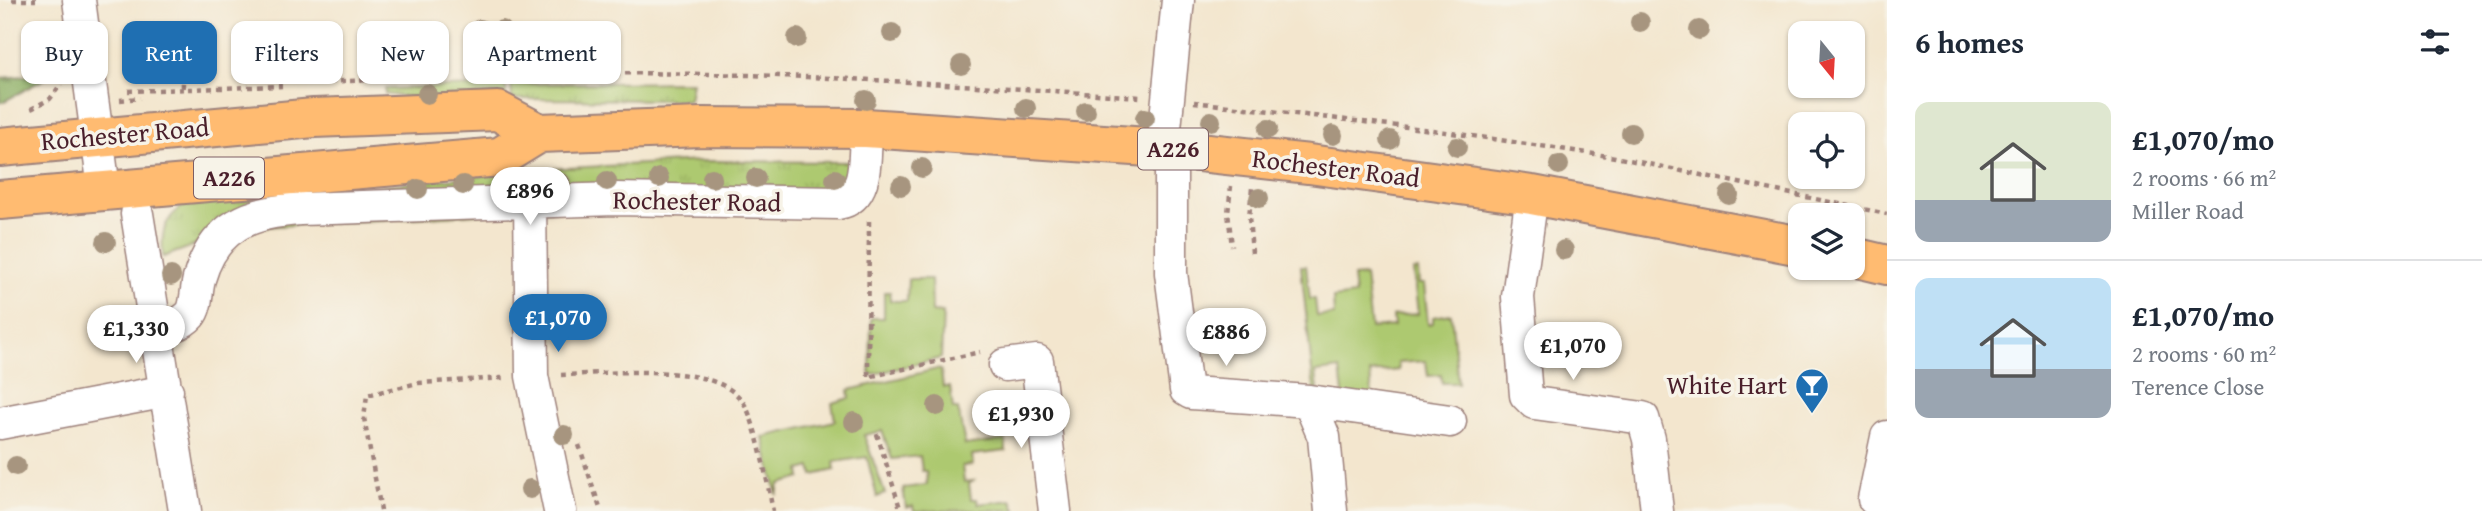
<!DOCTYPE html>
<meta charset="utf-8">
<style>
body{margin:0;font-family:"Gentium Book Plus",serif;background:#f2f2f3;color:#1f2937;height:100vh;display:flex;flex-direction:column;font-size:26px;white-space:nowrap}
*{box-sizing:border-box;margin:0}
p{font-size:23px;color:#747a83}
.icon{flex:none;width:38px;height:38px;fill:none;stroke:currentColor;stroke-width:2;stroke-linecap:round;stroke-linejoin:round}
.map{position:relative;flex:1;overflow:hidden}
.sheet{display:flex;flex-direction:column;background:#fff;width:595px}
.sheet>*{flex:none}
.hud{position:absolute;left:21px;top:21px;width:665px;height:63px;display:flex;gap:14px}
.needle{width:46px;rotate:162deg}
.fabs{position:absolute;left:1788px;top:21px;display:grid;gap:14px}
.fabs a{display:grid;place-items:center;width:77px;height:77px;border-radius:14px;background:#fff;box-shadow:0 2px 5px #0004;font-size:35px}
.price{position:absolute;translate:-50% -60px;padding:0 16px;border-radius:24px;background:#fff;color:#222;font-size:23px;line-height:46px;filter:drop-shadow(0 2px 4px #0008)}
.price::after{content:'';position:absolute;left:50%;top:42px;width:21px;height:16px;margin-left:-10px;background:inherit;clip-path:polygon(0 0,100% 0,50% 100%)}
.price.active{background:#1f6fb2;color:#fff}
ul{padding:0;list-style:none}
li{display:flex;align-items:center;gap:21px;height:175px;padding:0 28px}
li+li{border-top:2px solid #e0e1e3}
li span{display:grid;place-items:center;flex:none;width:196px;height:140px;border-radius:14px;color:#555}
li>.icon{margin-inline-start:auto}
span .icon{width:84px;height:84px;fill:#fffc;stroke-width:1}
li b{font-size:30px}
h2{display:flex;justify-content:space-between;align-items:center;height:84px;padding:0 28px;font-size:30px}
.chip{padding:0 24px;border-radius:14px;background:#fff;box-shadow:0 2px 5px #0004;font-size:24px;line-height:63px}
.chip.active{background:#1f6fb2;color:#fff}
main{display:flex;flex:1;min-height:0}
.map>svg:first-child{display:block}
.grass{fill:url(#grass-tufts);stroke:#7c744d;stroke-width:2}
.forest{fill:url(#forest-firs);stroke:#6a6646;stroke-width:2}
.garden{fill:#adc96f;stroke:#7c744d;stroke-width:2}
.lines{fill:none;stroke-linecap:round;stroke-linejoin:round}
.minor-casing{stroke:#9e827c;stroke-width:35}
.major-casing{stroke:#9e827c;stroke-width:42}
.path{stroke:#9e827c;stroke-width:4.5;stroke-dasharray:5 5;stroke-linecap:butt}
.minor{stroke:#fff;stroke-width:32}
.major{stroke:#ffbb71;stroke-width:38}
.tree{fill:#a7957f}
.labels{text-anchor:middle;stroke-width:7;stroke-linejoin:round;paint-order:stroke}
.shield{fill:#f7f3e8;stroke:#7e5f64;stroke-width:2}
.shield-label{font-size:24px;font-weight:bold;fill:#4a1f2b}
.street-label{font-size:26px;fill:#4a1f2b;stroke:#f7f3e8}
.poi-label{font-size:26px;fill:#4a1f2b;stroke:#f7f3e8;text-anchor:end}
</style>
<main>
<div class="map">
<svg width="1887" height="511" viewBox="0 0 1887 511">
<defs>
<pattern id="grass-tufts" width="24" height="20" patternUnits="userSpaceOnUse" patternTransform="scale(1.75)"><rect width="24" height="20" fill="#adc96f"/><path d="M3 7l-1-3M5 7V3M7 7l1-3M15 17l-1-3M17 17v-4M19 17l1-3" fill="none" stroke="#96ac60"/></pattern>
<pattern id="forest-firs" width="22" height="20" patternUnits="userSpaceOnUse" patternTransform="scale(1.75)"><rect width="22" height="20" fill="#8aad62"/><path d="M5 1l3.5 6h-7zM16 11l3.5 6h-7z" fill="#738c51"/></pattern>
</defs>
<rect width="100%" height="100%" fill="#f7f3e8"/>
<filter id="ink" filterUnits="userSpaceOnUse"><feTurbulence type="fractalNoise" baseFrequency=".0143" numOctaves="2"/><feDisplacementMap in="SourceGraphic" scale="14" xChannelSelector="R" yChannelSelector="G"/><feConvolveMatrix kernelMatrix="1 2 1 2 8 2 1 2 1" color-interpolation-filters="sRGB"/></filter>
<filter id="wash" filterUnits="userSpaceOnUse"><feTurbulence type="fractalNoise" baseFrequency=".00686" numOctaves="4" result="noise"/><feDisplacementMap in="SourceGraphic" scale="28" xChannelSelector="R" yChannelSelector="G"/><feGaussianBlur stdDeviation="1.57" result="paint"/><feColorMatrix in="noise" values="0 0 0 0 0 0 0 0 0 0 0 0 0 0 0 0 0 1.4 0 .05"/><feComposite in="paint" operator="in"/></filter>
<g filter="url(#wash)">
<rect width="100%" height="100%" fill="#f3e6ce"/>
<path class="grass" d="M692,82L689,100L512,99L511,84Z
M506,85V98L441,102L385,94V89Z
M702,161L849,162L853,172L839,192L209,230L196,245L163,257C161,234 163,220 183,206L547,169Z"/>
<path class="forest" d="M53,74L3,102H0V78Z"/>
<path class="garden" d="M1301,266H1306L1310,299H1315L1317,316L1334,315L1333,298L1355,295L1353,277L1365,276L1371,328L1394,326L1393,316L1418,314L1413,271L1418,270L1419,284H1424L1428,324L1433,323V317L1451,314L1458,383H1442L1441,375L1428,376L1426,361L1398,363L1399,370L1370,373L1372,397L1344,401L1340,369L1316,372L1318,390H1314Z
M908,279H931L932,312L943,313L941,358L870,375L871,318H884V292H890V301H907Z
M937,369L941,370L943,387H950L953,409H958L965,445L1005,440L1006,451L972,455L973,465L962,466L964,482L973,481L969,484L971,499H977L978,504L1012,500L1016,510L914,511L913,506L906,508L903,488L927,485L926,471H922L920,456L892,459L882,431L864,435L885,494L877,497L867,457L834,462L835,470L813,475L811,467L800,470L801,478L779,484L777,495L763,437L835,421L832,403L850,398L849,390Z"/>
</g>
<g filter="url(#ink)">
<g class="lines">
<g class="minor-casing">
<path id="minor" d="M79,0L104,189
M1163,148L1178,0
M1171,149V273L1186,390L1191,393L1309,401L1324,437L1331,511
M1532,195L1518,297L1526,395L1534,403L1643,418L1649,439L1657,511
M530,200L532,376L560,511
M137,214L185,511
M156,329C168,327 181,325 190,315C197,307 196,289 199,279C214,226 250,212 300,209L615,199L838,203C870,198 864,154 866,128
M1005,365L1037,361L1055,511
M1309,401L1450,421
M0,423L167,391
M1874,499L1887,437"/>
</g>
<g class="major-casing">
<path id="major" d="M0,147L314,118L498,111L539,133L701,127L866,128L1163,148L1309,164L1532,195L1801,246
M0,200L500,157L539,133
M1853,257L1887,265"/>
</g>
<path class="path" d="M12,0H36
M495,76C711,67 925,82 1140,97
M320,82L374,80
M183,88C182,67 191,55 190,36
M128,91L282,86
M120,100L140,98
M1194,102L1432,130L1615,157L1887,214
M31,109L50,99L61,84
M1231,186L1228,213L1232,246
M869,221L868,377L980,352
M1252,253L1249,217L1252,188
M561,375C607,374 714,360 743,402C756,419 768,487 773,511
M877,434L901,511
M579,445L601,511
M381,511L364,418L367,395L418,383L504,378"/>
<use href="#minor" class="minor"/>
<use href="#major" class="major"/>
</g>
<g class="tree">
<circle cx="1640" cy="22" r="10"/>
<circle cx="480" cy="29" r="10"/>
<circle cx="502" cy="30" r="10"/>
<circle cx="1699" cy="30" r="10"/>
<circle cx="892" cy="33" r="10"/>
<circle cx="797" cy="38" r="10"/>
<circle cx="440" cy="55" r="10"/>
<circle cx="961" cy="65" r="10"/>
<circle cx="427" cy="94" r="10"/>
<circle cx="866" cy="100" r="10"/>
<circle cx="1026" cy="108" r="10"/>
<circle cx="1086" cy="111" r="10"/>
<circle cx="1145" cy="118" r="10"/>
<circle cx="1211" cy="121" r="10"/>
<circle cx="1268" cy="129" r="10"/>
<circle cx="1631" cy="133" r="10"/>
<circle cx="1333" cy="135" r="10"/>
<circle cx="1390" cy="140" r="10"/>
<circle cx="1457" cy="147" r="10"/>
<circle cx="1559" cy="165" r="10"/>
<circle cx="922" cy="168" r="10"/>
<circle cx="659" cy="178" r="10"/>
<circle cx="712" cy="178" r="10"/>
<circle cx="756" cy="178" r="10"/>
<circle cx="835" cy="179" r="10"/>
<circle cx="607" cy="181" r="10"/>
<circle cx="561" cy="183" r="10"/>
<circle cx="463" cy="185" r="10"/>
<circle cx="901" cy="186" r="10"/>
<circle cx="418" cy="189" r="10"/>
<circle cx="1729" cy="195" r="10"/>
<circle cx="1259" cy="198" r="10"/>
<circle cx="106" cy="242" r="10"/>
<circle cx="1564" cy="250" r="10"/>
<circle cx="171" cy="276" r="10"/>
<circle cx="937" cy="406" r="10"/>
<circle cx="854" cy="422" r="10"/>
<circle cx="564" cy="435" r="10"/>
<circle cx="16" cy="466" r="10"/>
<circle cx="530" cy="489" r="10"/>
</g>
</g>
<defs>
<g id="bar-pin" transform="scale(1.75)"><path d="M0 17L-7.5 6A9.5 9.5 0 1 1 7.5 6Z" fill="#1f6fb2" stroke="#f7f3e8"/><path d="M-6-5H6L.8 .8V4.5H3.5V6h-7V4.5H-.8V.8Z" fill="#fff"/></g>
</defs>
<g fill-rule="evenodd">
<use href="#bar-pin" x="1812" y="385"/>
</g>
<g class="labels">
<g class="shield">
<rect x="1138" y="128.5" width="70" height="41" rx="5"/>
<rect x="194" y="157.5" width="70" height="41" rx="5"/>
</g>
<g class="shield-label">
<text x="1173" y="157">A226</text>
<text x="229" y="186">A226</text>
</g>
<g class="street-label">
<text transform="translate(125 134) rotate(-5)" y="9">Rochester Road</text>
<text transform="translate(1336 168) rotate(7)" y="9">Rochester Road</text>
<text transform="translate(697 201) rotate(1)" y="9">Rochester Road</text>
</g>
<g class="poi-label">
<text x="1787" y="394">White Hart</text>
</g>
</g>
</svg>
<div class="fabs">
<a><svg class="needle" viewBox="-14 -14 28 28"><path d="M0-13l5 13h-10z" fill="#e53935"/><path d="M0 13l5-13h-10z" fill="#747a83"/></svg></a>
<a><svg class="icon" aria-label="locate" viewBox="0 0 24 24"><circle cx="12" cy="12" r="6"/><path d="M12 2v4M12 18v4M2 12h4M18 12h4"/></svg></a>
<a><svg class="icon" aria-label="layers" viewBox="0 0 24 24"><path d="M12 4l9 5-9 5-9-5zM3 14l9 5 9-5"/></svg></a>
</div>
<b class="price" style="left:530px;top:227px">£896</b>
<b class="price active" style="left:558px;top:354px">£1,070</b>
<b class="price" style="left:136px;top:365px">£1,330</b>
<b class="price" style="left:1226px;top:368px">£886</b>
<b class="price" style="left:1573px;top:382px">£1,070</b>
<b class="price" style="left:1021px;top:450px">£1,930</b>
<div class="hud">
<a class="chip">Buy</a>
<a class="chip active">Rent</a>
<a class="chip">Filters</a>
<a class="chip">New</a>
<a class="chip">Apartment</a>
</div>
</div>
<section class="sheet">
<h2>6 homes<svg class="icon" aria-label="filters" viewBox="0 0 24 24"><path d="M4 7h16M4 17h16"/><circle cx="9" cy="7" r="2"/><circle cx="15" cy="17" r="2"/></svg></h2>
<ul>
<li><span style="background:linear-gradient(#dfe7d0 70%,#9aa5b1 0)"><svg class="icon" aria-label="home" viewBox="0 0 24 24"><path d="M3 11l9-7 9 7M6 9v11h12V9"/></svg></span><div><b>£1,070/mo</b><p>2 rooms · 66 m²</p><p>Miller Road</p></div></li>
<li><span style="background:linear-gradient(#bfe0f5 65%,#9aa5b1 0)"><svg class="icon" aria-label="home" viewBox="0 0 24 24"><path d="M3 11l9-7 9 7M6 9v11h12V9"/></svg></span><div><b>£1,070/mo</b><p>2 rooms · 60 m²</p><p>Terence Close</p></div></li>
</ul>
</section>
</main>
